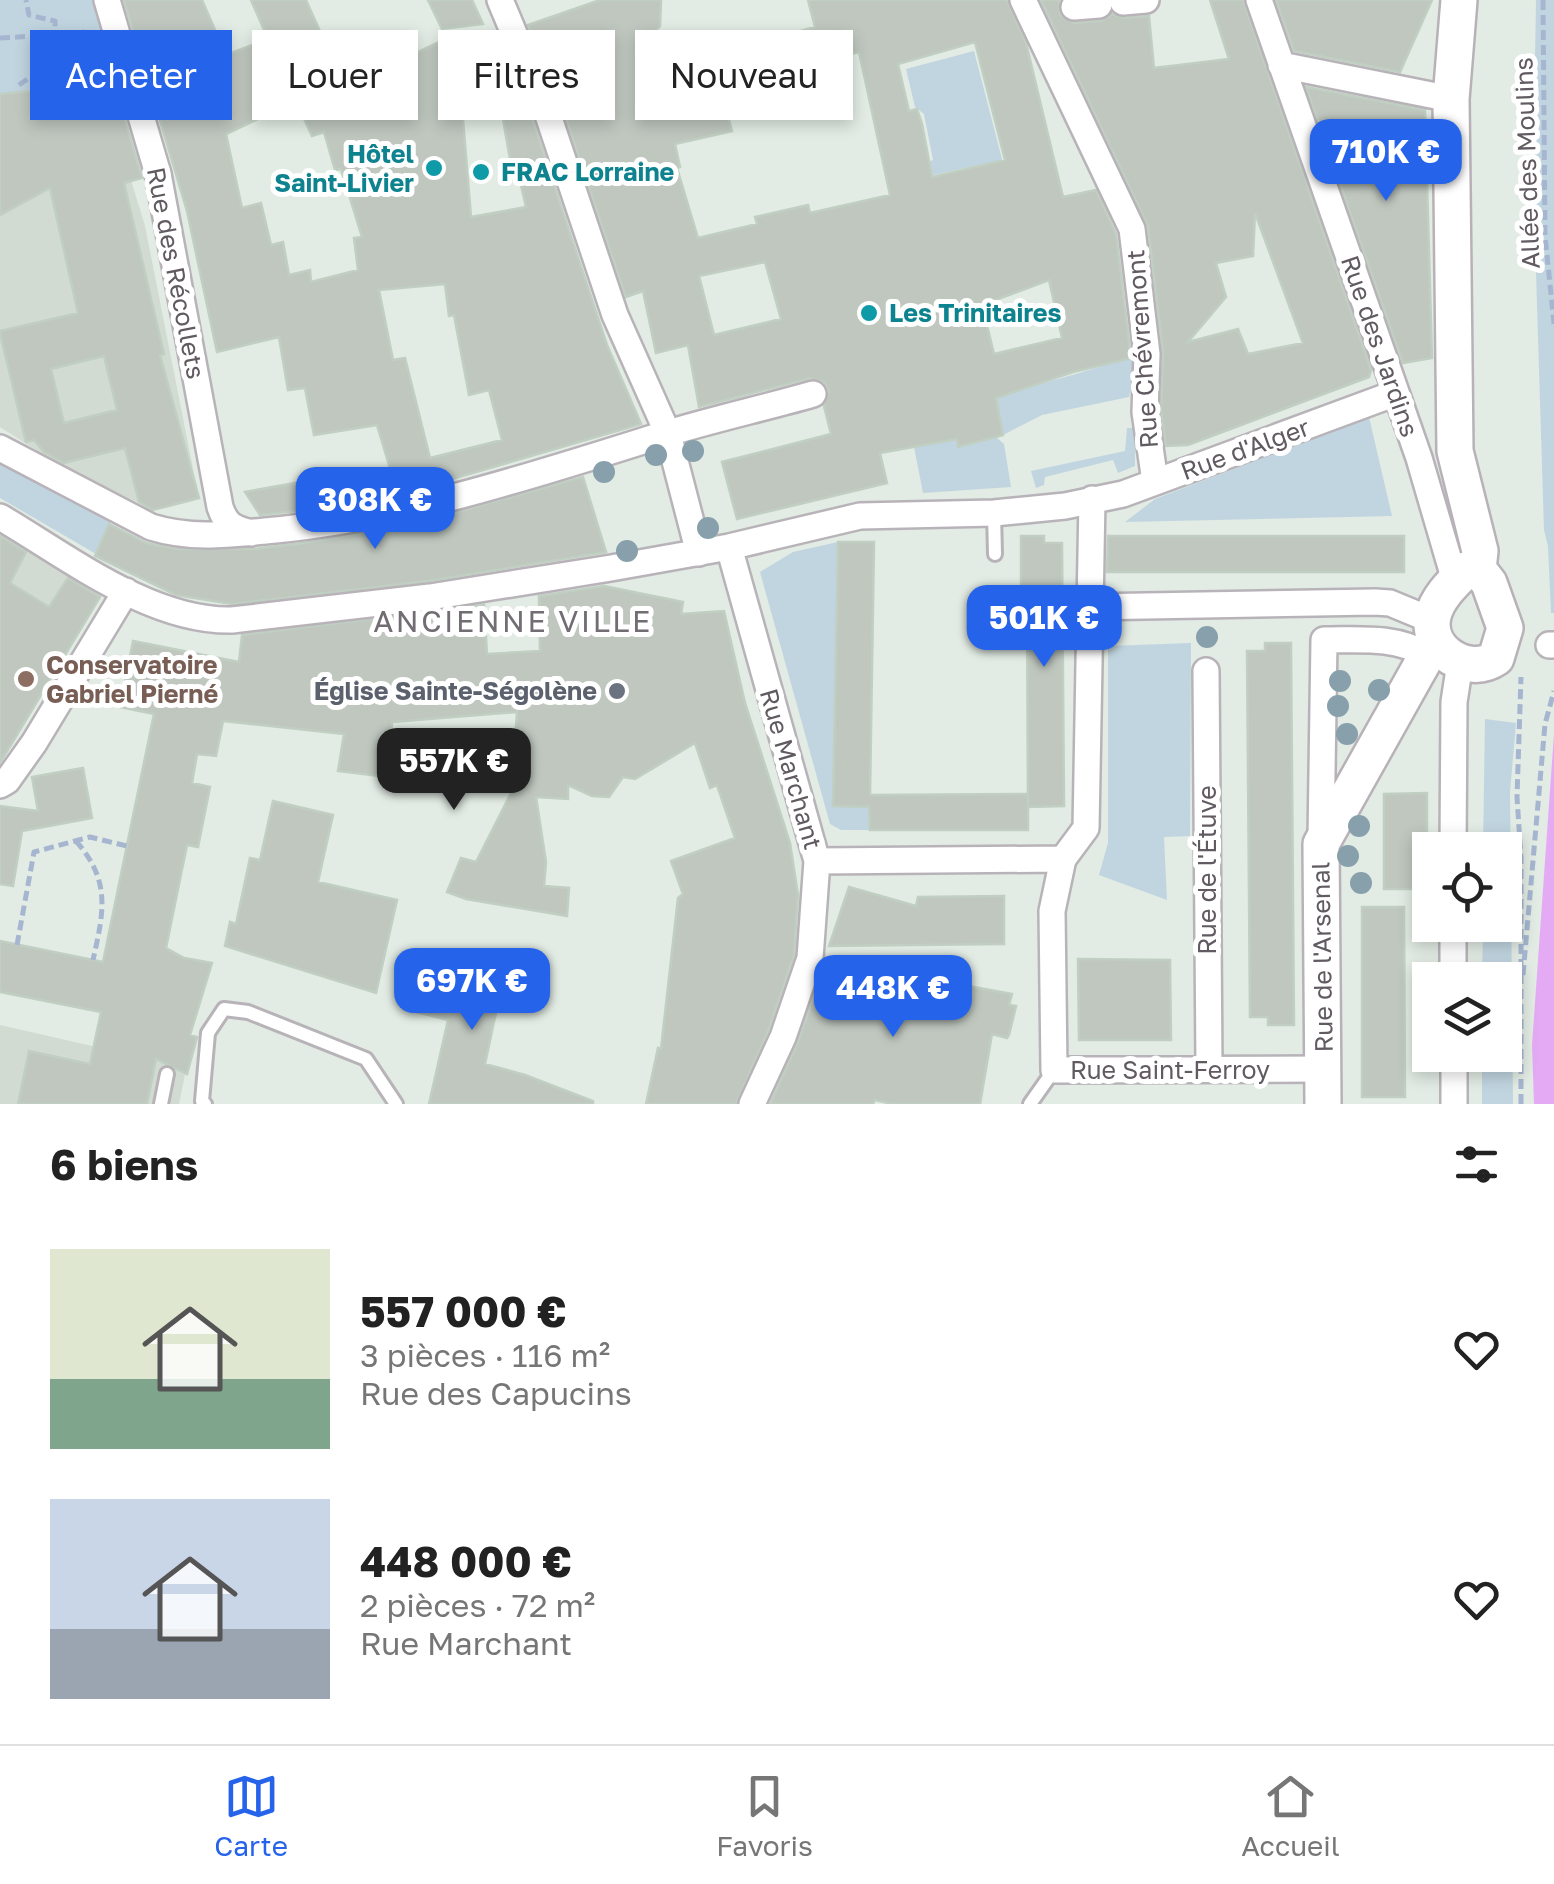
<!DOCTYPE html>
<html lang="fr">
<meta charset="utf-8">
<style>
body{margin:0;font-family:"Golos Text",sans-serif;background:#f6f6f6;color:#222;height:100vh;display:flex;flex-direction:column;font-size:38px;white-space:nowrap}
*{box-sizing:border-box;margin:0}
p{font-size:32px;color:#767676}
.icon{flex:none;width:55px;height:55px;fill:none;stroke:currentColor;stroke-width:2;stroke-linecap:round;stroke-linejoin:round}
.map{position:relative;height:1104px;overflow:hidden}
.side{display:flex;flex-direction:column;background:#fff;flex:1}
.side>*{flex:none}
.top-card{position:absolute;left:30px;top:30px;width:1000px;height:90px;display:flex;gap:20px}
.tools{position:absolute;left:1412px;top:832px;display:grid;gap:20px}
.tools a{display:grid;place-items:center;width:110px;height:110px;border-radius:0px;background:#fff;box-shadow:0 5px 15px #0003;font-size:50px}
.price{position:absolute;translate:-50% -85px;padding:0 22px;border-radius:20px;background:#2563eb;color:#fff;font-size:32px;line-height:65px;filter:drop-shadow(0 2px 5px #0008)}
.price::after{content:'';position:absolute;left:50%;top:60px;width:30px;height:22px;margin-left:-15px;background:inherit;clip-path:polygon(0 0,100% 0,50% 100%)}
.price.active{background:#222;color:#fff}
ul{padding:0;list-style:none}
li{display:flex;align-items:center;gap:30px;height:250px;padding:0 50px}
li span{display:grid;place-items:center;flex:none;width:280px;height:200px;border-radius:0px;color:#555}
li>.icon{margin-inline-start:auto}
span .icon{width:120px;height:120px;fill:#fffc;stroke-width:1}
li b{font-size:42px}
h2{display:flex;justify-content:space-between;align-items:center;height:120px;padding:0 50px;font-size:42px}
.tag{padding:0 35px;border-radius:0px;background:#fff;box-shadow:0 5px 15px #0003;font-size:35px;line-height:90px}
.tag.active{background:#2563eb;color:#fff}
.menu{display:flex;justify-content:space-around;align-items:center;height:140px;border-top:2px solid #e0e0e0;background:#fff;font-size:28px;color:#767676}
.menu a{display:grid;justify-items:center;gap:5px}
.menu .active{color:#2563eb}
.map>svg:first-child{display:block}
.education{fill:#d1dbd2}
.green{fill:#c1d5e0}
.water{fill:#e5aaf4}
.building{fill:#bfc7bf;stroke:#c1cfc2;stroke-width:2.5;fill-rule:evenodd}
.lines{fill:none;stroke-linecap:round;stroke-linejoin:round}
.lane-casing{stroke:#b8b3b8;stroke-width:18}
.street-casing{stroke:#b8b3b8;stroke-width:30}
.secondary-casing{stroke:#b8b2b8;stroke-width:40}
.path{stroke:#a6b6d0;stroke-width:5;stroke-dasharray:10 5;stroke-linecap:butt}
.lane{stroke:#fff;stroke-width:12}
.street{stroke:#fff;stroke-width:25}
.secondary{stroke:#fff;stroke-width:35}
.tree{fill:#88a0ab}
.culture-dot{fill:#0f9aa8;stroke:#fff;stroke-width:4}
.education-dot{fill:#8d6e63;stroke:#fff;stroke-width:4}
.worship-dot{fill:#6b7280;stroke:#fff;stroke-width:4}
.labels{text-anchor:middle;stroke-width:10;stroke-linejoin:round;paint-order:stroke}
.culture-label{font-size:25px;font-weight:bold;fill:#0d838f;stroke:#fff;text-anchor:start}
.street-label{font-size:25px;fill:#615b61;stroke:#fff}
.education-label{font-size:25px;font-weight:bold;fill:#785e54;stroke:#fff;text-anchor:start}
.worship-label{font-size:25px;font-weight:bold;fill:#5b616d;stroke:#fff;text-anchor:end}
.quarter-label{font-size:30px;letter-spacing:2.5px;fill:#726c73;stroke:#fff}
</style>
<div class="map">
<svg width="1554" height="1104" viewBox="0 0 1554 1104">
<rect width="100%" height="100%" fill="#e2ebe4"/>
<path class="education" d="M122,151L145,226L199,499L180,503L177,494L139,503L60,465L0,427V215Z
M0,532L102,594L0,765Z
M0,1025L162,1062L185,1074L179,1104H0Z"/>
<path class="green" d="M0,0H92L119,83L0,94Z
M1536,0H1554V613H1551L1548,546L1544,530L1533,175Z
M974,51L1004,167L994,174L983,164L929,176L926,163L933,160L924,114L915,107L906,69Z
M1139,356L1129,397L1042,415L1003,435L995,393C1044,386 1091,368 1139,356Z
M1369,417L1392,516L1125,522L1155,499Z
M1127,428H1135V466L1118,473L1113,460L1045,477L1044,485L1036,488L1031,471L1125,451Z
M996,437L1004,444L1011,487L923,493L914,447L957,439L959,447Z
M0,460L113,516L96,554L0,498Z
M838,542L833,805L869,807L870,830H841L830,824L760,572L793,552Z
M1191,643L1190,836L1164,837L1167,900L1099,875L1108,843V646Z
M1485,719L1516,723L1510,792L1513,1104H1482V1055H1505V980H1482L1483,925H1505V850H1483Z"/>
<path class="water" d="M1554,734V1104H1534L1532,1045Z"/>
<path class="building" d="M124,0H202L226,55L268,39L251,0H306L345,87L456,34L471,217L526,207L516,164L511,165L489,38L497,35L532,118L607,345L641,424L414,490L314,509L260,515L245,492L340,475L343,490L394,482L377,425L314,435L305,388L288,390L279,337L217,352L187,211ZM296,101L312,136L324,132L335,170L341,169L362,237L354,238L358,270L311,282L310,270L289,275L283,242L271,245L261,203L242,208L226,134ZM445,284L449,316L454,315L469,395L489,390L502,440L430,458L405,358L393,360L379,290Z
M428,0H472L483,24L442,29Z
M600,0H661L660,26L639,50L657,114L724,101L732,131L675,144L680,167L677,168L698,238L757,224L755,217L808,205L810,213L890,195L859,52L719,90L711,55L815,27L808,0H1007L1026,43L1063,197L1096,190L1116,234L1131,358L1073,372L996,398L1003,435L958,447L957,439L880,453L887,483L737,519L722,462L831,434L824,406L829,391L824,382L810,378L699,407L688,345L656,353L643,291L626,297L562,107L528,25ZM975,42L1005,160L932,177L922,124L917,109L909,111L898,64ZM765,262L781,319L714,335L699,276ZM1049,280L1062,338L994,354L982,305Z
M1041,0H1059L1060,15L1074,23L1101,21L1112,14L1123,18L1149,16L1154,68L1229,59L1210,0H1243L1371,370L1369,377L1188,445L1166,446L1161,411L1163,352L1148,226ZM1255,213L1303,343L1248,354L1238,329L1188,342L1226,297L1216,263L1253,256Z
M1276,0H1432L1400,72L1294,51Z
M114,83L142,178L124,183L164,354L160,355L199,498L153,510L139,502L125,448L64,463L44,452L34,440L26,442L0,333V331L78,313L50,188L0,215V94ZM104,356L117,410L64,423L51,369Z
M1306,87L1425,110L1432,358L1403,363Z
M583,477L606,552L600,553L428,581L232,604L176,595L95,556L109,524L146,543L177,549H254L319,541L421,522Z
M0,536L26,552L10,583L49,607L68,578L100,597L0,763Z
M1021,536H1044V543H1062L1064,806L1028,807L1027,596H1021Z
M1108,536H1404V572H1107Z
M838,542H874L870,795L1028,794V830H870L869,807L833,806Z
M604,586L683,602L681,614L724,611L745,703L790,843L798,895L794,955L768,1031L736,1104H646L658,1048L661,1049L678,898L683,894L671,861L735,838L717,785L710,788L695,743L635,779L623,777L609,797L592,796L568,785V799L536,797L546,862L544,886L569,888L567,916L466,899L447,892L461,858L476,862L511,793L517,712L392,722L388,777L338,771L344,734L223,721L216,756L197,754L192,783L210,787L198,847L187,845L166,948L184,958L212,963L190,1035L197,1037L187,1074L156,1059L147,1104H18L29,1051L90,1064L101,1012L0,992V941L103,962L154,714L120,707L133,641L239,662L242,635L484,605L487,654L540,651L539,596Z
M1265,643H1291L1294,1025H1268V1017H1250L1247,651H1265Z
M83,768L92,818L22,831L13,886L0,884V806L38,811L32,777Z
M1427,793V889H1384V794Z
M273,801L333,815L318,882L397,900L376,993L225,946L230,922L236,924L250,858L260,860Z
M849,887L916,906L918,897L1004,896V944L829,946Z
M1362,907H1404L1405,1097H1362Z
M422,950L463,958L464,951L507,961L485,1064L525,1075L593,1101V1104H429L448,1020L405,1009L407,1002L400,1001Z
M1078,959L1170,960L1171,1040H1079Z
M826,960L1012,994L1009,1005L1016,1006L1009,1035L1007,1038L992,1034L980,1104H892L875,1100L873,1104H770L798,1042Z"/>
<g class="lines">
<g class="lane-casing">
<path id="lane" d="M994,513L995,554
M161,1104L167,1074
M205,1104L202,1101L208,1033L224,1009L248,1012L366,1059L396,1104
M1030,1104L1054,1070"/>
</g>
<g class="street-casing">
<path id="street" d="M107,0L158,174L220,507C226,525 233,528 251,533
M500,0L547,112L615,315L668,434L699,553
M1023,0L1132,229L1147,354L1145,412L1155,482
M1259,0L1419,458L1455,581
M1123,2L1146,0
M1074,7L1099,5
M1281,65L1451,99
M0,448L151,527C190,539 225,535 265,531C403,519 534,475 665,434C714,419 764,408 813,394
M1092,499L1086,828L1063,859L1052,911L1054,1070L1323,1069
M0,517C68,557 151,622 232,620L430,597L611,568L729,547L860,516L994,513L1065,506L1123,494L1396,393
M729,547L817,861L810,958L783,1037L752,1104
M1089,607L1375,602L1390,603L1431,620
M1549,645H1554
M1206,671L1209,1068
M0,785L7,781L34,743L126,591
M1321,838L1324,640C1361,640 1395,636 1427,655
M1453,850L1454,702L1460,663
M817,861L1063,859
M1453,925V980
M1454,1055V1104"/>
</g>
<g class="secondary-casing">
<path id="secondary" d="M1459,0L1451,99L1455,451L1480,551L1478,569
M1478,569L1489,583L1505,628L1496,658C1469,677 1425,651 1433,616C1437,598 1453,583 1466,570Z
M1323,1104L1321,844L1427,655L1439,646"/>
</g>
<path class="path" d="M1543,0L1545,235L1554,324
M0,38L35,36L36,73L85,70L83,32L55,34V21L29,15L26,0
M19,85L36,73
M76,841C111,881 104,911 93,960
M17,945L34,852L90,837L127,846
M1523,975L1545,724L1554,691
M1521,1104V858L1517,797L1521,677"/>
<use href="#lane" class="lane"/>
<use href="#street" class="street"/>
<use href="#secondary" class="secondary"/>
</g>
<g class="tree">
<circle cx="693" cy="451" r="11"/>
<circle cx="656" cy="455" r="11"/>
<circle cx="604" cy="472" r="11"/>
<circle cx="708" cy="528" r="11"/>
<circle cx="627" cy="551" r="11"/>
<circle cx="1207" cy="637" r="11"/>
<circle cx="1340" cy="681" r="11"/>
<circle cx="1379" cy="690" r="11"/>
<circle cx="1338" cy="706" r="11"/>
<circle cx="1347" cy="734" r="11"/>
<circle cx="1359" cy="826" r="11"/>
<circle cx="1348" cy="856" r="11"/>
<circle cx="1361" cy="883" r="11"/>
</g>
<g class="culture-dot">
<circle cx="434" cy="168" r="10"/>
<circle cx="481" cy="172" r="10"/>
<circle cx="869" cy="313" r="10"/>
</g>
<circle class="education-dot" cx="26" cy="679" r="10"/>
<circle class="worship-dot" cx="617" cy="691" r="10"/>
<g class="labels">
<g class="culture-label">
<text x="414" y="163" text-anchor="end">Hôtel<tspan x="414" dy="29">Saint-Livier</tspan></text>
<text x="501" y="181">FRAC Lorraine</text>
<text x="889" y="322">Les Trinitaires</text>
</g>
<g class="street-label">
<text transform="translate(1527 163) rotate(-92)" y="9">Allée des Moulins</text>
<text transform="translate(176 273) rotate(79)" y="9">Rue des Récollets</text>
<text transform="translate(1380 346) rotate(71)" y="9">Rue des Jardins</text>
<text transform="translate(1142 349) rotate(-94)" y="9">Rue Chévremont</text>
<text transform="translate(1245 449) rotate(-20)" y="9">Rue d'Alger</text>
<text transform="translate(791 769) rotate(74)" y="9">Rue Marchant</text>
<text transform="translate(1207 870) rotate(-90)" y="9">Rue de l'Étuve</text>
<text transform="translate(1322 957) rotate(-91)" y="9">Rue de l'Arsenal</text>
<text x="1170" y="1079">Rue Saint-Ferroy</text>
</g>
<g class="education-label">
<text x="46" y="674">Conservatoire<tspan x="46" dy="29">Gabriel Pierné</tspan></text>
</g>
<g class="worship-label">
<text x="597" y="700">Église Sainte-Ségolène</text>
</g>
<g class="quarter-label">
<text x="513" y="632">ANCIENNE VILLE</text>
</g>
</g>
</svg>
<div class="tools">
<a><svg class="icon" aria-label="locate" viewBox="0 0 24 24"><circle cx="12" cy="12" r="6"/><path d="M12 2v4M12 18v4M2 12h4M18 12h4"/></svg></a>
<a><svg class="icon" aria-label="layers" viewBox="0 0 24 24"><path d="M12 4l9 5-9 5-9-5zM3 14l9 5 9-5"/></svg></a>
</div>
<b class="price" style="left:1386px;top:204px">710K €</b>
<b class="price" style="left:375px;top:552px">308K €</b>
<b class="price" style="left:1044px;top:670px">501K €</b>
<b class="price active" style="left:454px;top:813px">557K €</b>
<b class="price" style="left:472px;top:1033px">697K €</b>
<b class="price" style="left:893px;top:1040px">448K €</b>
<div class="top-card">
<a class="tag active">Acheter</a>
<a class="tag">Louer</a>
<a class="tag">Filtres</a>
<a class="tag">Nouveau</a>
</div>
</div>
<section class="side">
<h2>6 biens<svg class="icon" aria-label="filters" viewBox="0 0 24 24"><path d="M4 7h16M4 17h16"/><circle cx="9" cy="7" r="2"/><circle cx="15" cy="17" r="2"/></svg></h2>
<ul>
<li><span style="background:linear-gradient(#dfe7d0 65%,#7fa58c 0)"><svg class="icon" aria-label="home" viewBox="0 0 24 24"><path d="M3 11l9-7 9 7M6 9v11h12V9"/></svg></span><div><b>557 000 €</b><p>3 pièces · 116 m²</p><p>Rue des Capucins</p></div><svg class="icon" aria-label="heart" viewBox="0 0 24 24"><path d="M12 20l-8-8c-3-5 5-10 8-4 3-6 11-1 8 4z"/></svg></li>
<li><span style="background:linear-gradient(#c9d6e8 65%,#9aa5b1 0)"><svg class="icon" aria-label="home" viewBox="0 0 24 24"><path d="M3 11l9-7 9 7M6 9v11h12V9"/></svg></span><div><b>448 000 €</b><p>2 pièces · 72 m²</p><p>Rue Marchant</p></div><svg class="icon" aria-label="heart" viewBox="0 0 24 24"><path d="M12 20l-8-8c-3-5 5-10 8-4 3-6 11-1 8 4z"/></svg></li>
</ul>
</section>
<nav class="menu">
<a class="active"><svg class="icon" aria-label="map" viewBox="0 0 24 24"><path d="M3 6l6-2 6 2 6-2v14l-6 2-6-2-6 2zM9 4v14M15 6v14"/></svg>Carte</a>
<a><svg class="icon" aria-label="saved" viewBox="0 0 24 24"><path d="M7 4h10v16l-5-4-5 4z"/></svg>Favoris</a>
<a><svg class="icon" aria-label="home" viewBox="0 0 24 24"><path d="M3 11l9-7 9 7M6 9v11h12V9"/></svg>Accueil</a>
</nav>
